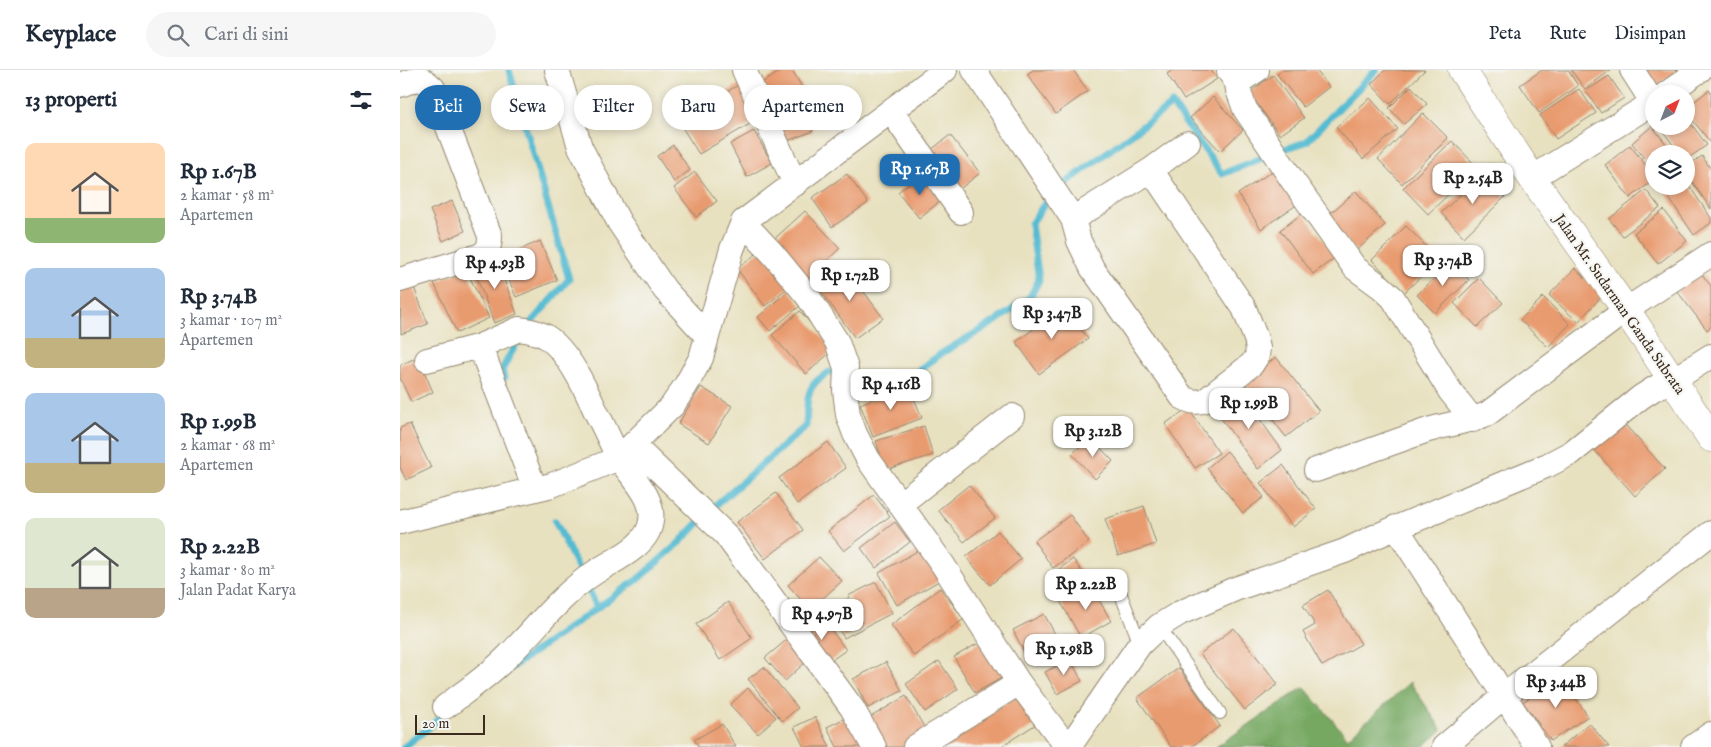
<!DOCTYPE html>
<html lang="id">
<meta charset="utf-8">
<style>
body{margin:0;font-family:"IM FELL English",serif;background:#f6f6f7;color:#1f2937;height:100vh;display:flex;flex-direction:column;font-size:19px;white-space:nowrap}
*{box-sizing:border-box;margin:0}
p{font-size:16px;color:#747a83}
.icon{flex:none;width:28px;height:28px;fill:none;stroke:currentColor;stroke-width:2;stroke-linecap:round;stroke-linejoin:round}
.map{position:relative;flex:1;overflow:hidden}
.panel{display:flex;flex-direction:column;background:#fff;width:400px}
.panel>*{flex:none}
.hud{position:absolute;left:15px;top:15px;width:475px;height:45px;display:flex;gap:10px}
.needle{width:32px;rotate:42deg}
.controls{position:absolute;left:1245px;top:15px;display:grid;gap:10px}
.controls a{display:grid;place-items:center;width:50px;height:50px;border-radius:50%;background:#fff;box-shadow:0 2px 8px #0003;font-size:25px}
.scale{position:absolute;left:15px;bottom:12px;width:70px;box-sizing:border-box;padding-left:5px;border:2px solid #3b2a1e;border-top:0;font-size:14px;line-height:18px;white-space:nowrap;color:#3b2a1e;-webkit-text-stroke:4px #f6f6f2;paint-order:stroke}
.price{position:absolute;translate:-50% -42px;padding:0 11px;border-radius:10px;background:#fff;color:#222;font-size:16px;line-height:32px;filter:drop-shadow(0 1px 2px #0008)}
.price::after{content:'';position:absolute;left:50%;top:30px;width:15px;height:11px;margin-left:-8px;background:inherit;clip-path:polygon(0 0,100% 0,50% 100%)}
.price.on{background:#1f6fb2;color:#fff}
ul{padding:0;list-style:none}
li{display:flex;align-items:center;gap:15px;height:125px;padding:0 25px}
li span{display:grid;place-items:center;flex:none;width:140px;height:100px;border-radius:10px;color:#555}
li>.icon{margin-inline-start:auto}
span .icon{width:60px;height:60px;fill:#fffc;stroke-width:1}
li b{font-size:21px}
h2{display:flex;justify-content:space-between;align-items:center;height:60px;padding:0 25px;font-size:21px}
.pill{padding:0 18px;border-radius:22px;background:#fff;box-shadow:0 2px 8px #0003;font-size:18px;line-height:45px}
.pill.on{background:#1f6fb2;color:#fff}
header{display:flex;align-items:center;gap:30px;box-sizing:border-box;height:70px;padding:0 25px;background:#fff;border-bottom:1px solid #e0e1e3}
header strong{font-size:24px}
nav{display:flex;gap:28px;margin-inline-start:auto;font-size:18px}
.search{width:350px;height:45px;background:#f6f6f7;display:flex;align-items:center;gap:12px;box-sizing:border-box;padding:0 18px;border-radius:28px;color:#747a83;font-size:19px}
main{display:flex;flex:1;min-height:0}
.map>svg:first-child{display:block}
.forest{fill:#76a862;stroke:#586940}
.lines{fill:none;stroke-linecap:round;stroke-linejoin:round}
.stream{stroke:#54bbd2;stroke-width:7}
.building{fill:#e99b70}
.service-casing{stroke:#92866f;stroke-width:14}
.minor-casing{stroke:#92866f;stroke-width:26}
.tertiary-casing{stroke:#92866f;stroke-width:29}
.service{stroke:#fff;stroke-width:12}
.minor{stroke:#fff;stroke-width:24}
.tertiary{stroke:#fff;stroke-width:28}
.labels{text-anchor:middle;stroke-width:4.5;stroke-linejoin:round;paint-order:stroke}
.street-label{font-size:15px;fill:#3b2a1e;stroke:#f6f6f2}
</style>
<header>
<strong>Keyplace</strong>
<div class="search"><svg class="icon" aria-label="search" viewBox="0 0 24 24"><circle cx="10" cy="10" r="6"/><path d="M15 15l6 6"/></svg>Cari di sini</div>
<nav><a>Peta</a><a>Rute</a><a>Disimpan</a></nav>
</header>
<main>
<section class="panel">
<h2>13 properti<svg class="icon" aria-label="filters" viewBox="0 0 24 24"><path d="M4 7h16M4 17h16"/><circle cx="9" cy="7" r="2"/><circle cx="15" cy="17" r="2"/></svg></h2>
<ul>
<li><span style="background:linear-gradient(#ffd9b3 75%,#8fb573 0)"><svg class="icon" aria-label="home" viewBox="0 0 24 24"><path d="M3 11l9-7 9 7M6 9v11h12V9"/></svg></span><div><b>Rp 1.67B</b><p>2 kamar · 58 m²</p><p>Apartemen</p></div></li>
<li><span style="background:linear-gradient(#a9c7e8 70%,#c2b280 0)"><svg class="icon" aria-label="home" viewBox="0 0 24 24"><path d="M3 11l9-7 9 7M6 9v11h12V9"/></svg></span><div><b>Rp 3.74B</b><p>3 kamar · 107 m²</p><p>Apartemen</p></div></li>
<li><span style="background:linear-gradient(#a9c7e8 70%,#c2b280 0)"><svg class="icon" aria-label="home" viewBox="0 0 24 24"><path d="M3 11l9-7 9 7M6 9v11h12V9"/></svg></span><div><b>Rp 1.99B</b><p>2 kamar · 68 m²</p><p>Apartemen</p></div></li>
<li><span style="background:linear-gradient(#dfe7d0 70%,#b9a48a 0)"><svg class="icon" aria-label="home" viewBox="0 0 24 24"><path d="M3 11l9-7 9 7M6 9v11h12V9"/></svg></span><div><b>Rp 2.22B</b><p>3 kamar · 80 m²</p><p>Jalan Padat Karya</p></div></li>
</ul>
</section>
<div class="map">
<svg width="1311" height="677" viewBox="0 0 1311 677">
<rect width="100%" height="100%" fill="#f6f6f2"/>
<filter id="ink" filterUnits="userSpaceOnUse"><feTurbulence type="fractalNoise" baseFrequency=".02" numOctaves="2"/><feDisplacementMap in="SourceGraphic" scale="10" xChannelSelector="R" yChannelSelector="G"/><feConvolveMatrix kernelMatrix="1 2 1 2 8 2 1 2 1" color-interpolation-filters="sRGB"/></filter>
<filter id="wash" filterUnits="userSpaceOnUse"><feTurbulence type="fractalNoise" baseFrequency=".0096" numOctaves="4" result="noise"/><feDisplacementMap in="SourceGraphic" scale="20" xChannelSelector="R" yChannelSelector="G"/><feGaussianBlur stdDeviation="1.12" result="paint"/><feColorMatrix in="noise" values="0 0 0 0 0 0 0 0 0 0 0 0 0 0 0 0 0 1.4 0 .05"/><feComposite in="paint" operator="in"/></filter>
<g filter="url(#wash)">
<rect width="100%" height="100%" fill="#e8e1c0"/>
<path class="forest" d="M1010,612L1042,660L1023,677H816L904,617L948,668Z"/>
<g class="lines">
<path class="stream" d="M109,0L169,209L128,256
M884,79L906,72L976,0
M104,308L102,300L120,266
M155,451L197,537
M111,598L237,510L280,472L318,433L406,356C408,329 404,315 430,302L470,316L488,315L510,307L542,283L596,251L630,227L639,210L631,154L651,124L772,34L822,104L867,86
M4,677L47,643"/>
</g>
<g id="blocks">
<path class="building" d="M383,0H392L405,22L373,41L401,30L413,61L385,72L358,15Z
M633,0H673L688,21L656,44L627,4Z
M773,0H811L817,9L784,30L767,4Z
M882,0H916L929,17L903,37L877,4Z
M985,0H1025L990,34L971,14Z
M1142,0H1168L1178,16L1139,43L1120,15Z
M1171,0H1211L1185,19Z
M1244,0H1278L1256,16Z
M873,5L904,48L880,65L849,23Z
M1209,6L1224,28L1201,43L1186,21Z
M340,14L360,48L299,84L271,40L294,26L312,54L302,36Z
M1011,16L1027,34L1004,54L989,38Z
M1179,19L1196,43L1156,69L1140,45Z
M1309,20L1311,23V73L1286,42V38Z
M813,27L843,60L820,81L790,48Z
M970,28L998,59L963,89L936,57Z
M1023,43L1048,68L1002,114L978,89Z
M1286,47L1307,75L1286,90V84H1280L1259,56H1286Z
M1252,56L1274,84H1254V100L1232,73Z
M354,61L372,93L347,107L330,74Z
M550,65L580,103L556,122L526,84Z
M1052,71L1077,97L1028,144L1003,118Z
M273,75L290,100L274,112L257,86Z
M1230,75L1254,106V110L1230,128L1205,95Z
M1302,86L1311,99V139L1286,103V97Z
M877,98L901,132L861,159L838,124Z
M295,102L317,131L296,147L274,118Z
M1083,103L1105,127L1064,167L1041,143Z
M447,104L468,133L432,157L412,128Z
M521,104L542,130L519,148L498,122Z
M1286,111L1311,148V153L1294,165L1261,116H1286Z
M1246,120L1260,138L1223,166L1209,149Z
M956,121L985,155L956,181L926,147Z
M52,131L65,161L43,171L30,140Z
M1264,140L1287,171L1258,194L1234,163Z
M405,141L440,178L408,209L372,171Z
M903,143L936,187L913,204L880,160Z
M1006,156L1039,189L1004,223L972,190Z
M140,171L157,210L116,227L100,188Z
M361,180L390,216L365,236L337,199Z
M96,188L117,244L94,253L73,197Z
M1051,192L1069,210L1035,243L1017,225Z
M446,197L483,248L455,268L418,217Z
M1175,198L1203,225L1178,252L1149,225Z
M66,199L89,248L57,263L34,213Z
M1301,203L1311,216V257L1307,260L1277,221Z
M1079,208L1103,233L1077,257L1054,233Z
M12,212L28,254L1,264L0,216Z
M389,220L401,235L370,261L358,247Z
M1143,227L1170,254L1148,277L1120,250Z
M664,236L688,269L639,304L616,272Z
M400,241L433,280L406,304L372,265Z
M18,287L33,322L11,332L0,308V295Z
M876,287L919,341L886,367L844,312Z
M509,315L522,348L473,367L460,334Z
M301,317L332,336L309,373L278,354Z
M840,322L882,380L858,399L815,340Z
M788,338L819,383L795,398L765,354Z
M1219,348L1265,399L1235,426L1189,374Z
M10,354L31,398L6,410L0,397V358Z
M524,356L533,385L485,400L476,371Z
M690,367L713,391L695,409L672,384Z
M428,372L446,398L397,434L379,408Z
M827,381L864,427L843,443L807,398Z
M883,395L916,439L893,457L860,413Z
M569,415L595,448L564,472L538,440Z
M376,423L403,460L365,489L337,452Z
M474,425L490,446L444,481L428,461Z
M744,436L756,474L718,486L705,449Z
M670,445L689,472L653,498L634,471Z
M495,452L510,472L476,498L461,478Z
M598,461L621,489L590,515L566,487Z
M526,476L544,508L497,535L479,503Z
M419,487L442,511L410,540L388,515Z
M673,489L687,509L661,527L647,508Z
M476,512L492,543L444,568L427,541L447,529L462,553L448,526Z
M690,514L711,551L681,568L660,531Z
M540,518L564,549L514,586L491,555Z
M928,520L961,574L922,596L903,562L915,555L903,535Z
M328,532L352,568L320,590L296,554Z
M644,544L660,573L628,590L613,560Z
M421,546L446,580L423,596L398,562Z
M834,558L878,614L845,640L800,584Z
M390,567L409,589L385,611L365,588Z
M584,570L605,606L575,623L554,587Z
M670,589L682,611L657,624L645,602Z
M539,591L558,619L525,642L506,614Z
M486,592L502,621L468,638L453,609Z
M364,597L398,638L382,651L348,609Z
M779,598L820,656L791,677H771L737,628Z
M1160,606L1188,646L1151,671L1123,632Z
M348,618L376,647L358,664L330,635Z
M620,624L638,653L600,677H543L541,674Z
M506,626L527,662L502,677H486L469,648Z
M453,644L469,677H437L427,657Z
M415,647L430,677H404L394,657Z
M1189,653L1209,677H1161Z
M322,654L336,677H299L294,670Z"/>
</g>
</g>
<g filter="url(#ink)">
<use href="#blocks" fill-opacity="0" stroke="#92866f" stroke-width="1"/>
<g class="lines">
<g class="service-casing">
<path id="service" d="M720,522L740,574
M759,556L820,643"/>
</g>
<g class="minor-casing">
<path id="minor" d="M157,0L180,77L219,152L265,220L307,266
M344,0L395,114
M574,0L673,149L679,171L692,198L782,327C791,332 796,333 806,330L852,294L857,286L858,278L856,269L844,238L751,100
M1232,0L1253,33
M829,1L837,13L857,0
M837,13L838,20L845,39L893,111L955,198L981,217L993,228L1050,321L1073,350
M0,15L19,8L26,12L33,18L90,166C90,177 88,181 79,186L0,210
M1266,24L1300,0
M491,41L561,142
M1132,108L1254,32
M673,149L751,100L788,73
M343,152L373,184L409,228L437,272L446,298L445,320L448,345L455,364L468,389L543,495L619,613L667,677
M27,290L80,276
M233,375L326,465L452,638L474,677
M916,400C953,387 991,373 1028,360C1048,354 1068,352 1087,344L1226,240L1311,184
M500,434L612,346
M0,452L152,415L219,388L272,336L286,315L301,288L332,179L343,152L545,0
M996,457L1137,677
M45,637C67,620 90,605 110,584C137,557 162,524 194,503C213,490 248,477 251,451C255,427 231,407 219,388C211,374 205,358 197,344C186,320 168,280 145,266C137,262 128,260 119,259L80,276L135,419
M515,677L619,613
M669,677L740,574L759,556L780,543L835,519L945,481L974,467L1148,395L1171,383L1241,327L1255,318L1273,310L1311,286
M1044,677L1104,626L1311,463
M1293,677L1311,664"/>
</g>
<g class="tertiary-casing">
<path id="tertiary" d="M1062,0L1132,108L1226,240L1311,368"/>
</g>
<use href="#service" class="service"/>
<use href="#minor" class="minor"/>
<use href="#tertiary" class="tertiary"/>
</g>
</g>
<g class="labels">
<g class="street-label">
<text transform="translate(1220 234) rotate(55)" y="5">Jalan Mr. Sudarman Ganda Subrata</text>
</g>
</g>
</svg>
<div class="controls">
<a><svg class="needle" viewBox="-14 -14 28 28"><path d="M0-13l5 13h-10z" fill="#e53935"/><path d="M0 13l5-13h-10z" fill="#747a83"/></svg></a>
<a><svg class="icon" aria-label="layers" viewBox="0 0 24 24"><path d="M12 4l9 5-9 5-9-5zM3 14l9 5 9-5"/></svg></a>
</div>
<div class="scale">20 m</div>
<b class="price on" style="left:520px;top:126px">Rp 1.67B</b>
<b class="price" style="left:1073px;top:135px">Rp 2.54B</b>
<b class="price" style="left:1043px;top:217px">Rp 3.74B</b>
<b class="price" style="left:95px;top:220px">Rp 4.93B</b>
<b class="price" style="left:450px;top:232px">Rp 1.72B</b>
<b class="price" style="left:652px;top:270px">Rp 3.47B</b>
<b class="price" style="left:491px;top:341px">Rp 4.16B</b>
<b class="price" style="left:849px;top:360px">Rp 1.99B</b>
<b class="price" style="left:693px;top:388px">Rp 3.12B</b>
<b class="price" style="left:686px;top:541px">Rp 2.22B</b>
<b class="price" style="left:422px;top:571px">Rp 4.97B</b>
<b class="price" style="left:664px;top:606px">Rp 1.98B</b>
<b class="price" style="left:1156px;top:639px">Rp 3.44B</b>
<div class="hud">
<a class="pill on">Beli</a>
<a class="pill">Sewa</a>
<a class="pill">Filter</a>
<a class="pill">Baru</a>
<a class="pill">Apartemen</a>
</div>
</div>
</main>
